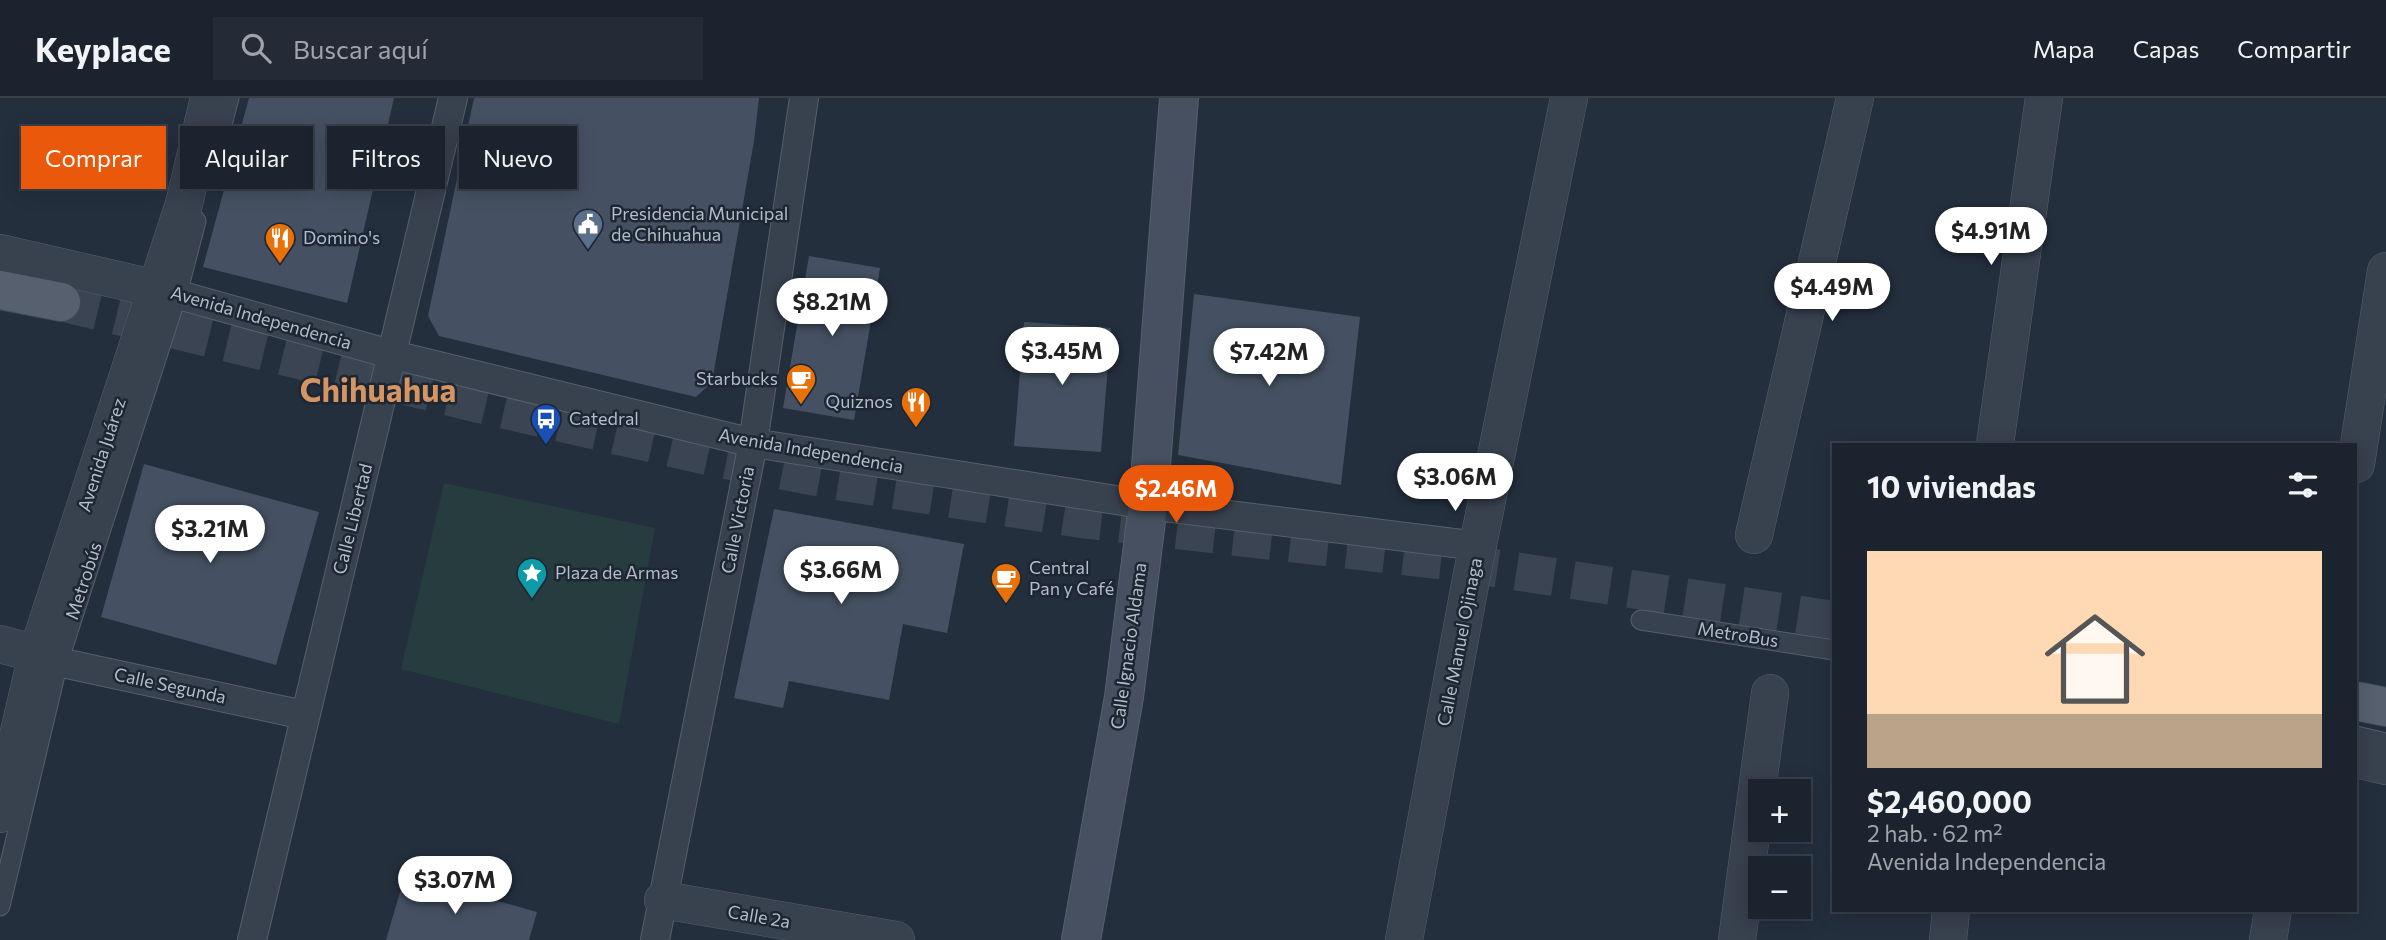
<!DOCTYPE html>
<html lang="es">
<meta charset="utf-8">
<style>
body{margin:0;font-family:Commissioner,sans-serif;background:#242b36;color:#f1f3f6;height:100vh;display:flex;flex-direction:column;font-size:26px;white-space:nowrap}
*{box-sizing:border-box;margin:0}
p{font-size:23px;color:#a0a4aa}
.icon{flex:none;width:38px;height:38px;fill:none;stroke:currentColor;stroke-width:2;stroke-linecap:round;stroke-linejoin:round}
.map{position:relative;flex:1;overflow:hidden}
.side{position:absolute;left:1832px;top:345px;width:525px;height:469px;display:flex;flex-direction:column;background:#1b232e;border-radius:0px;box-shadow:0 4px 18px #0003,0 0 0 2px #39404a}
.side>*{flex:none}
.hud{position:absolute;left:21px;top:28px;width:665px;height:63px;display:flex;gap:14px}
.fabs{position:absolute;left:1748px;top:681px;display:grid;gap:14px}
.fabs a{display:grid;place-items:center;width:63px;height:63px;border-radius:0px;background:#1b232e;box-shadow:0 4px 18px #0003,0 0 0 2px #39404a;font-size:35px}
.price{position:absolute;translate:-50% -60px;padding:0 16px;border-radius:24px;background:#fff;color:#222;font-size:23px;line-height:46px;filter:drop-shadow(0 2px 4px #0008)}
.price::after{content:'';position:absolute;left:50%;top:42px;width:21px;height:16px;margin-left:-10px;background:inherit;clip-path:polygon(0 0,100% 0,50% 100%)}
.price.selected{background:#ea580c;color:#fff}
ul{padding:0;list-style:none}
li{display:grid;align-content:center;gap:14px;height:371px;padding:0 35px}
li span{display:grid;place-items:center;height:217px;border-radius:0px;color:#555}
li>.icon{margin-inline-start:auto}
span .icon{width:126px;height:126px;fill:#fffc;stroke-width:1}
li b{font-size:30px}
h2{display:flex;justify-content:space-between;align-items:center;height:84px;padding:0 35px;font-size:30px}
.tag{padding:0 24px;border-radius:0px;background:#1b232e;box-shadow:0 4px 18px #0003,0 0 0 2px #39404a;font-size:24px;line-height:63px}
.tag.selected{background:#ea580c;color:#fff}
header{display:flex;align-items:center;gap:42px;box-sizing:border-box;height:98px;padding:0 35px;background:#1b232e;border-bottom:2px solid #39404a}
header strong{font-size:33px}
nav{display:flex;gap:38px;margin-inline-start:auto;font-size:24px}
.search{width:490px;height:63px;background:#242b36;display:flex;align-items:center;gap:18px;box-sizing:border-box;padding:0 24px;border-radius:0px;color:#a0a4aa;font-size:26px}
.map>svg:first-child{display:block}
.green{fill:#263c3f}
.building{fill:#455162}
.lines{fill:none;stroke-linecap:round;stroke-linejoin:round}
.primary-tunnel{stroke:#3a4453;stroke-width:38;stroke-dasharray:38 19;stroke-linecap:butt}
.service-casing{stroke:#565f6c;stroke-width:21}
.pedestrian-casing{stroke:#565f6c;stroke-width:30}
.minor-casing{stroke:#565f6c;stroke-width:38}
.secondary-casing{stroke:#565f6c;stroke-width:40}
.primary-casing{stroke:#414a57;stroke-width:40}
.service{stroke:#38414e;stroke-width:19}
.pedestrian{stroke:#38414e;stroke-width:28}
.minor{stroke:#38414e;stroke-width:37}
.secondary{stroke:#465061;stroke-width:38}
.primary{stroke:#56606e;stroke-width:38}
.labels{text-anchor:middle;stroke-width:5;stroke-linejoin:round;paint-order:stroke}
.poi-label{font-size:18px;fill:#b4bcc9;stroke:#1d2633;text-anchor:start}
.street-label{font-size:18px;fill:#b4bcc9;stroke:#1d2633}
.town-label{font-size:32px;font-weight:bold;fill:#d59563;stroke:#1d2633}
</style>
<header>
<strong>Keyplace</strong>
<div class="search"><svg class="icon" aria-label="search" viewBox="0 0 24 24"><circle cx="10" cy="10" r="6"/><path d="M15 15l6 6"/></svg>Buscar aquí</div>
<nav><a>Mapa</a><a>Capas</a><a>Compartir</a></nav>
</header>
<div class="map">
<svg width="2386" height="842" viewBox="0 0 2386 842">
<rect width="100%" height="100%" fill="#242f3e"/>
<path class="green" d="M444,385L655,430L619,626L401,571Z"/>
<path class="building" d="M249,0H394L347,205L203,169Z
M474,0H759L754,43L712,284L696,299L439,238L428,218Z
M809,158L880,170L854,322L783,310Z
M1194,196L1360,219L1341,387L1178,357Z
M1024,224L1111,230L1101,354L1014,348Z
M144,366L319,414L276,567L101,519Z
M774,411L964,446L947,535L903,526L889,602L789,583L783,610L734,600Z
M405,777L537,814L529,842H386Z"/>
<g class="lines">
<path class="primary-tunnel" d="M61,204L479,306L711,359L831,382L1081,421L1455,464L1834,522"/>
<g class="service-casing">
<path id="service" d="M215,53L229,0
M1641,522L1834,552
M2356,638L2386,645
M0,808L58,564L177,196L196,123"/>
</g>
<g class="pedestrian-casing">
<path id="pedestrian" d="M157,191L394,257L753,345L1148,407L1478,448
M37,556L58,564L304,617
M252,842C317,561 388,281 453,0
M655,842L753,345L804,0"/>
</g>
<g class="minor-casing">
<path id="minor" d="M0,155L157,191
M1995,346L2044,0
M2356,366L2386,173
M1754,437L1855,0
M0,546L37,556
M2356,661L2386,668
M0,716L37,556L184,106L209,0
M663,802L896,842
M1404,842L1471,481L1569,0
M1737,842L1770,595
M1948,842L1951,812
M2268,842L2273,812"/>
</g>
<g class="secondary-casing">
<path id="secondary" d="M1081,842L1124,599L1148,407L1179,0"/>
</g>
<g class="primary-casing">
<path id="primary" d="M0,192L61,204
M2356,603L2386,609"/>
</g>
<use href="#service" class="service"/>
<use href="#pedestrian" class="pedestrian"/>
<use href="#minor" class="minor"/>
<use href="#secondary" class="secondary"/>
<use href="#primary" class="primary"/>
</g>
<defs>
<g id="civic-pin" transform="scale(1.575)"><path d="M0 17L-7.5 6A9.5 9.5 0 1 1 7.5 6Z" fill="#5c6f8a" stroke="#1d2633"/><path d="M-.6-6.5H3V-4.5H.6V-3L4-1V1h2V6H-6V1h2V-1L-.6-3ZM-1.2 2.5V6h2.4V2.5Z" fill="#fff"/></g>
<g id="restaurant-pin" transform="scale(1.575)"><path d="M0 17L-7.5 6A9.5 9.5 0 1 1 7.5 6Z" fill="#e8710a" stroke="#1d2633"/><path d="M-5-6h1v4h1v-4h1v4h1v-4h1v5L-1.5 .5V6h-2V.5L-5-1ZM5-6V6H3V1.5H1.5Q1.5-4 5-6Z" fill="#fff"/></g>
<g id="cafe-pin" transform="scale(1.575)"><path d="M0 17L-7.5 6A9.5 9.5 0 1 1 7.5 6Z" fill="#e8710a" stroke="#1d2633"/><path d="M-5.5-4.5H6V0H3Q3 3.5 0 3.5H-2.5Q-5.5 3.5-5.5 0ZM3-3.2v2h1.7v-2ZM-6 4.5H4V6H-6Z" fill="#fff"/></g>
<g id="bus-pin" transform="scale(1.575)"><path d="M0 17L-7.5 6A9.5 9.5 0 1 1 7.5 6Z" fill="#1a4fb4" stroke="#1d2633"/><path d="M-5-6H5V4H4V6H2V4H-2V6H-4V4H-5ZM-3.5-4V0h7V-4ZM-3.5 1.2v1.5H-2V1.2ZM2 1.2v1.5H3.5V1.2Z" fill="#fff"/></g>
<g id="sight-pin" transform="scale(1.575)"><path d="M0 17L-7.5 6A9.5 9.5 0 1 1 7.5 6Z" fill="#0f9aa8" stroke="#1d2633"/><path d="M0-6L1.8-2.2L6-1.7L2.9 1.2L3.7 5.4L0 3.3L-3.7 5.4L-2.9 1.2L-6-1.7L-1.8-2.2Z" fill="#fff"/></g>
</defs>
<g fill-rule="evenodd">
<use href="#civic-pin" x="588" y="126"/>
<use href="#restaurant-pin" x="280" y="140"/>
<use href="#cafe-pin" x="801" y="281"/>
<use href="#restaurant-pin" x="916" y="304"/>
<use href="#bus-pin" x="546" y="321"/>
<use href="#sight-pin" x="532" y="475"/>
<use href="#cafe-pin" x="1006" y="480"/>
</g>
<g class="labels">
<g class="poi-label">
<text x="611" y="122">Presidencia Municipal<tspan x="611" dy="21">de Chihuahua</tspan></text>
<text x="303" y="146">Domino's</text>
<text x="778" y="287" text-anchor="end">Starbucks</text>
<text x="893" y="310" text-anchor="end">Quiznos</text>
<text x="569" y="327">Catedral</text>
<text x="1029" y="476">Central<tspan x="1029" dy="21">Pan y Café</tspan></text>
<text x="555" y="481">Plaza de Armas</text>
</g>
<g class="street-label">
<text transform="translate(261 220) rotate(16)" y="6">Avenida Independencia</text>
<text transform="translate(811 353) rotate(10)" y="6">Avenida Independencia</text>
<text transform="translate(102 357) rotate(-72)" y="6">Avenida Juárez</text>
<text transform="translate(353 421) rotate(-76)" y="6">Calle Libertad</text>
<text transform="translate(738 422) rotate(-79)" y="6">Calle Victoria</text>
<text transform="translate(84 483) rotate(-72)" y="6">Metrobús</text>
<text transform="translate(1738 537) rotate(9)" y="6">MetroBus</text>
<text transform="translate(1460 544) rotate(-79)" y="6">Calle Manuel Ojinaga</text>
<text transform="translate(1129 548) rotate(-82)" y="6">Calle Ignacio Aldama</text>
<text transform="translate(170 588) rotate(12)" y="6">Calle Segunda</text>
<text transform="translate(759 819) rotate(10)" y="6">Calle 2a</text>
</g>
<g class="town-label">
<text x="378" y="304">Chihuahua</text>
</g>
</g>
</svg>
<div class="fabs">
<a>+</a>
<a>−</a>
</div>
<b class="price" style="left:1991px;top:169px">$4.91M</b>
<b class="price" style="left:1832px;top:225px">$4.49M</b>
<b class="price" style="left:832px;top:240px">$8.21M</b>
<b class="price" style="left:1062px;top:289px">$3.45M</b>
<b class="price" style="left:1269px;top:290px">$7.42M</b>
<b class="price" style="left:1455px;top:415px">$3.06M</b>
<b class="price selected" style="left:1176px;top:427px">$2.46M</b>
<b class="price" style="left:210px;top:467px">$3.21M</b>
<b class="price" style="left:841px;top:508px">$3.66M</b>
<b class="price" style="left:455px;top:818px">$3.07M</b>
<div class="hud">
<a class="tag selected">Comprar</a>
<a class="tag">Alquilar</a>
<a class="tag">Filtros</a>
<a class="tag">Nuevo</a>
</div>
<section class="side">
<h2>10 viviendas<svg class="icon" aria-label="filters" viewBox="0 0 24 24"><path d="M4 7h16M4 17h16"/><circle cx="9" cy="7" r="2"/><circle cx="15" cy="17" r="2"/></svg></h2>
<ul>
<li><span style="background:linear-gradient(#ffd9b3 75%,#b9a48a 0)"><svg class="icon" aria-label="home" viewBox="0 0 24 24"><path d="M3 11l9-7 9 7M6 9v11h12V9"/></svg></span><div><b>$2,460,000</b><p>2 hab. · 62 m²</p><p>Avenida Independencia</p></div></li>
</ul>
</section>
</div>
